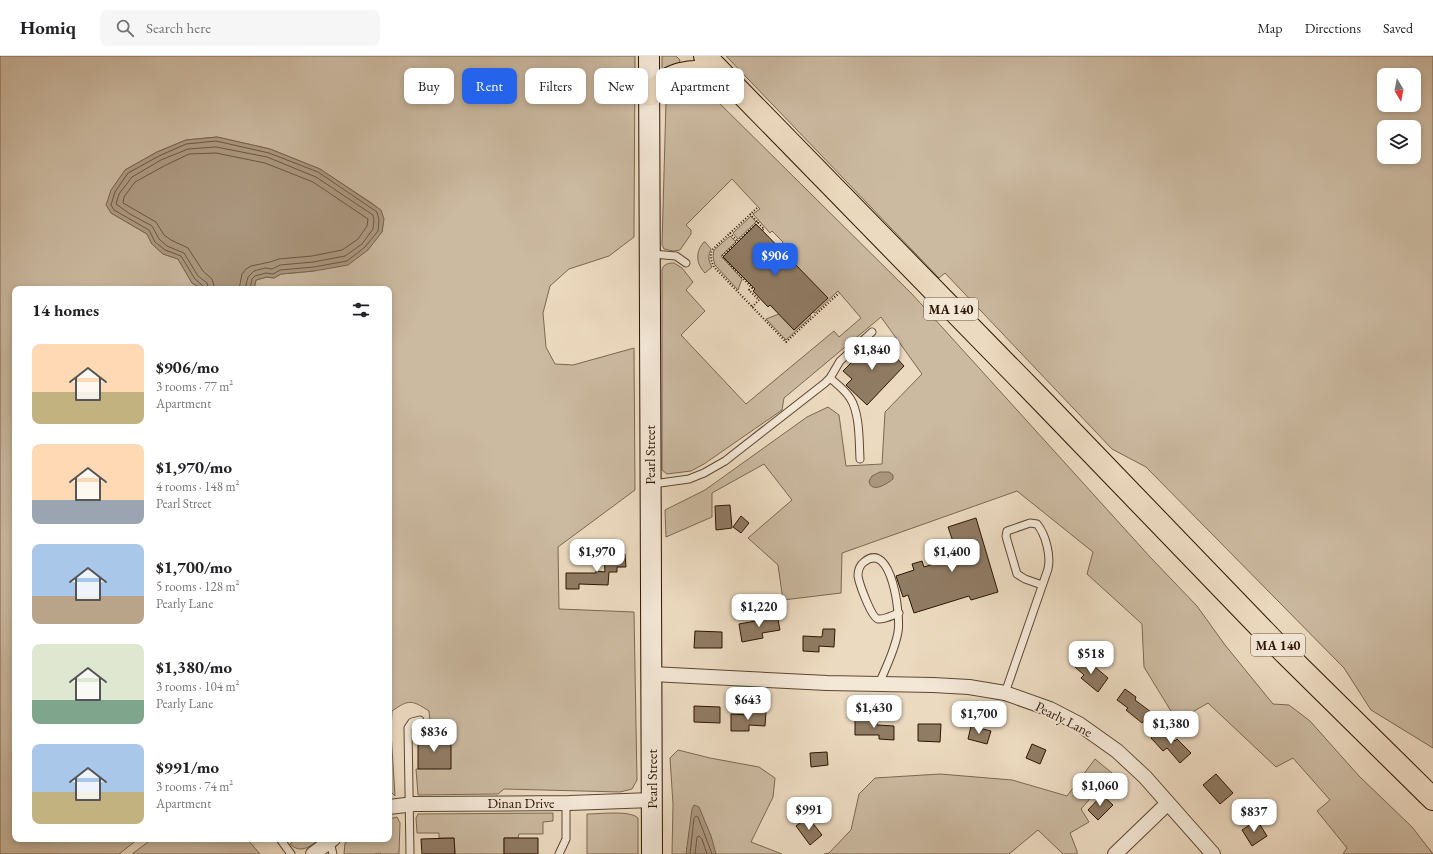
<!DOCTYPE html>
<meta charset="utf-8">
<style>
body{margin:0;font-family:"EB Garamond",serif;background:#f6f6f6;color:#202124;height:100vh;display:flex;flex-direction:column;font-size:15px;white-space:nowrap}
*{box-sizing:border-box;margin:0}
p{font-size:13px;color:#757577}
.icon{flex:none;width:22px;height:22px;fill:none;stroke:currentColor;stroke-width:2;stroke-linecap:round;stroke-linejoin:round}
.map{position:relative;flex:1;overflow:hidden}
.details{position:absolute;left:12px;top:230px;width:380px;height:556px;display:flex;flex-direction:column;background:#fff;border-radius:8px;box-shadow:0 2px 6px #0003}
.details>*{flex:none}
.guide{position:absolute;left:404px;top:12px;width:380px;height:36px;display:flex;gap:8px}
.needle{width:26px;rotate:170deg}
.tools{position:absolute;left:1377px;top:12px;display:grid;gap:8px}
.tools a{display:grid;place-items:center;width:44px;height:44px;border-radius:8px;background:#fff;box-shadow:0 2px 6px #0003;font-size:20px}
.price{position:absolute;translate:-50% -34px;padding:0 9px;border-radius:8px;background:#fff;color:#222;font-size:13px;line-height:26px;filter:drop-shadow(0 1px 2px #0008)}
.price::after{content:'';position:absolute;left:50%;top:24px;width:12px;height:9px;margin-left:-6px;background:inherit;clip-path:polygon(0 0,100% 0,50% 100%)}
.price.active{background:#2563eb;color:#fff}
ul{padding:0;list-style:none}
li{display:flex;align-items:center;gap:12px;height:100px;padding:0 20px}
li span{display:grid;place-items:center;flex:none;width:112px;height:80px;border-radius:8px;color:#555}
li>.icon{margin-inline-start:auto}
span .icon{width:48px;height:48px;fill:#fffc;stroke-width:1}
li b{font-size:17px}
h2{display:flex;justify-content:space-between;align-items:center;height:48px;padding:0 20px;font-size:17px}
.chip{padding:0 14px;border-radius:8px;background:#fff;box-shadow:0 2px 6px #0003;font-size:14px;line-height:36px}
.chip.active{background:#2563eb;color:#fff}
header{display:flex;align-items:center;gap:24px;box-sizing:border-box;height:56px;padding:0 20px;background:#fff;border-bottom:1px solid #e0e0e0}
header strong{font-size:19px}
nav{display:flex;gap:22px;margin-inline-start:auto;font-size:14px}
.search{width:280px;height:36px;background:#f6f6f6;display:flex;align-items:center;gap:10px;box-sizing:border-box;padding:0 14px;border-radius:8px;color:#757577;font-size:15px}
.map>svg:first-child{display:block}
.green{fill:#cbb9a0;stroke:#7c6750;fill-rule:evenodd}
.water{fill:#ab977f;stroke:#78634d}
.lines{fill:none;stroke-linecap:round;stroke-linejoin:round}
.shore{stroke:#6c5640;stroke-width:1}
.building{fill:#907b64;stroke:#2c1501}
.lane-casing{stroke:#5c4631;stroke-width:9}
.street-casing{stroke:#5c4631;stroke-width:16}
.secondary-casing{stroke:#2c1501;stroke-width:22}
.highway-casing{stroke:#2c1501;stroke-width:24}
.path{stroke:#2c1501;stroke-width:2;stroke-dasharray:1 2;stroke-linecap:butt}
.lane{stroke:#f3e7d6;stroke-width:7}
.street{stroke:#f3e7d6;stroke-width:14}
.secondary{stroke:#f3e7d6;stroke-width:20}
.highway{stroke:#ecdac0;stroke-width:22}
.labels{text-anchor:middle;stroke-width:3;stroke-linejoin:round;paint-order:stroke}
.shield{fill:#f3e7d6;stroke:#685441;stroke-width:1}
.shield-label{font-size:13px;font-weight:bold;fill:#2c1501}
.street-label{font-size:14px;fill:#2c1501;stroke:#f3e7d6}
</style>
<header>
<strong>Homiq</strong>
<div class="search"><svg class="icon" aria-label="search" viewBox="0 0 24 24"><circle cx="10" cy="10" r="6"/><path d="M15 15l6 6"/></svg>Search here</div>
<nav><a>Map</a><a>Directions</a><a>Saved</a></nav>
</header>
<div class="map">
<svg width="1433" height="798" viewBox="0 0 1433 798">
<rect width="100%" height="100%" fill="#ecdac0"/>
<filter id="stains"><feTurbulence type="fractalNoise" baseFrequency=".005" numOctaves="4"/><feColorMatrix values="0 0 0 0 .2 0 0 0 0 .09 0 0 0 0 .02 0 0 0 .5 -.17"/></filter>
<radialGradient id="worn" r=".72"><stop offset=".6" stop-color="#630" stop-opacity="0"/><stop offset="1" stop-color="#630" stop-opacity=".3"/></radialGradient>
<path class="green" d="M0,0H635L634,181L609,200L569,213L550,230L543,257L546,291L555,308L573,309L634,292L635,434L558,491L559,553L634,556L637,724L632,733L620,736L504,733L498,738L418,739L416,713H418L435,681V675H431L429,655C412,644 409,643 392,655L391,676L395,740L389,734V233H254L256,224L267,221L274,222L281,218L314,215L382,176C384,162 385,157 373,148L320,113L270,93L217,81L186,84L157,96L125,114L111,157L147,178L152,188L163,198L178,203L192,227L202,233H15V783H138L119,798H0Z
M662,0H676L680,4L678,11L667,16L662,13Z
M726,0H1433V692L1371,654L1344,612L1146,411L1112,393L945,217L939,222ZM1384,19H1414V49H1384ZM1384,71H1414V101H1384Z
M695,25L700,28L912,238L1151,502L1197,550L1225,589L1273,648L1289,649L1310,665L1359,720L1412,771L1433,798H1343L1347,792L1317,755L1330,744L1293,702L1276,711L1208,647L1177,665L1144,611L1142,568L1087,518L1093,496L1017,435L842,497L841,537L783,544L778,509L748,482L792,444L764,408L712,437V461L666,481L665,454L705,434L807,361L828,351L839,359L846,410L882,408L885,356L922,318L881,261L784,342L782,354L704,408L691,415L667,418L662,414V214C663,208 669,207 674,207L682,212L693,226L686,234L705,255L681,279L746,348L834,275L839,281L861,262L838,235L815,257L813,256L778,191L783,186L772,175L770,177L753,158L760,153L732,123L686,169L691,174V178L680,194L673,195L664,193L662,189L666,46C670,28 679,28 695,25Z
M751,160L756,166L738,183L733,177Z
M730,180L736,186L721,200L742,223L738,234L715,209L713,201L714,194Z
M704,186H705L711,193C708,199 708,205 712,211L705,217C696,208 695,196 704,186Z
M779,258L794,274L810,259L811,261L786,284L766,263Z
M678,694L710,702L759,711L775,722L773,741L751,786L782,798H672L673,748L670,702Z
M1095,703L1112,717L1081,753L1089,766L1070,777L1077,795V798H1063L1038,774L1009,798H824L829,797L851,774L859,738L875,722L940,718L1012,724L1067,740Z
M553,757V765L543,766V778H519L518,782H504V798H455L454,782H439V777H417L416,762L418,758Z
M587,758C599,758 630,754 638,762V798H587Z
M397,761L400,767L399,798H381L380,797L374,798H344L345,787L351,783H389V763Z
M152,783H247L260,798H132Z
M296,783H320C310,791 300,798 290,788Z"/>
<path class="water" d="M217,81L270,93L320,113L381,154L384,163L382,176L368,194L348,209L314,215L281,218L274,222L267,221L256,224L254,233H202L192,227L178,203L163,198L152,188L147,178L111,157L106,149L111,134L125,114L157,96L186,84Z
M880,416H889L893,419V423C887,428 871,438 869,425L872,420Z
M694,749L699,751L711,780L716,798H686L692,753Z"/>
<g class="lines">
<path class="shore" d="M204,233L202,229L195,223L181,200L165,194L155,186L149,174L114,154L111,149L115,136L128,117L159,100L186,88L216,85L269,97L318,116L377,156L379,164L378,175L365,191L347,205L314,211L280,214L273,218L266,217L255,220L252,223L250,233
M209,233L207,227L198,220L184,197L167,190L159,183L152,170L130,158L116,148L119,138L132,121L161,104L188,93L216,91L267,101L316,121L373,159L374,164L373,173L362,188L345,200L313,206L280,209L272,213L265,212L254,215L248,221L245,233
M215,233L212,223L203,215L188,192L171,184L164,179L156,166L123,147L124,141L135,126L164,110L189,98L216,97L265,107L313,126L368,163L367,170L358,183L342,194L312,200L279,203L270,206L251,210L246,213L242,218L239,233
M690,798L694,762L696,760L698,761L712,798
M695,798L697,781L699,780L702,783L707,798"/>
</g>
<path class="building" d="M756,168L828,242L794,274L770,249L768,251L753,235L755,233L723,201Z
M877,281L904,310L867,349L846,329L852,323L843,315Z
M730,449L732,472L716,474L715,450Z
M741,460L749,467L741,477L733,471Z
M976,462L998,536L971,544L969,540L914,557L908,539L903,541L896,520L914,514L912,508L922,505L924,511L958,500L948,471Z
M625,498L626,511H617V516H609L608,529L579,528V533H566V517H596V515L605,516L604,499Z
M777,558L780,574L762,577L763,582L742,586L739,568L761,564L760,561Z
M823,573H835L834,591L819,590V596L803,595V580L822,581Z
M695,575L722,576V592H694Z
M1083,601L1108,622L1098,636L1081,622L1084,619L1075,611Z
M1125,633L1136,641L1135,644L1151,656L1142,667L1126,654L1128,652L1117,644Z
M694,650L720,651V667L694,666Z
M749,655L766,656L765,670L749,669V675H731V658L749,659Z
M855,663H877V669L894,670V684L879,683V679H855Z
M918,668H941L940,686L918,685Z
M971,670L991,675L987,688L968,683Z
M1162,671L1175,685L1177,683L1191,697L1180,707L1167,692L1163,695L1151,682Z
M418,681H451V713H418Z
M1032,688L1046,694L1040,708L1026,702Z
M827,696L828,709L811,711L810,697Z
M1216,718L1233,737L1220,748L1203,729Z
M1102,739L1113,749L1098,764L1088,754Z
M808,761L822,779L810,789L796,770Z
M1257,764L1267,780L1252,790L1242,774Z
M454,782L455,798H422L421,783Z
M504,782H538V798H504Z"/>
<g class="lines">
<g class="lane-casing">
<path id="lane" d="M652,198L676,200L686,207
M830,322C837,328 845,334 850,342C860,357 859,385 860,403
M653,428L689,423L704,417L725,405L825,327L830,322L840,305L872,276
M879,628C886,611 895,594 898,576C901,561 892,483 864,506C860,509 858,515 858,520C859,527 871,561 878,563C884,564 893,559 899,557
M1005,637L1048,513C1051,500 1046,479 1037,468L1030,467L1007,475L1006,480L1007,484L1017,518L1025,523L1042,529
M280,783L291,798
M330,786L333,798
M410,798L408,672L412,666L420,664
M559,798L566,783V747"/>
</g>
<g class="street-casing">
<path id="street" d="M652,618L827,627L933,629L969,631L1005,637L1050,653L1079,668L1117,695L1145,721L1213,798
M389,751L414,748L569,747L652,744
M313,798L333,783
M1115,798L1168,747"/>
</g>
<g class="secondary-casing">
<path id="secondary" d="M649,0L652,798"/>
</g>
<g class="highway-casing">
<path id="highway" d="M705,0L1043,346L1285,597L1433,743
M649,39C671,14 690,15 720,16"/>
</g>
<path class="path" d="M757,152L713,193C709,199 711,205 714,211L786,286L839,237
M750,158L764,173L762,174
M758,166L722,200L752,232L749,234L759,244
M730,177L737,185
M752,251L760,243"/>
<use href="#lane" class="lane"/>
<use href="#street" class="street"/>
<use href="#secondary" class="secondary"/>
<use href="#highway" class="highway"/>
</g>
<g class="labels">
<g class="shield">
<rect x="924" y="242" width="54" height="22" rx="3"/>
<rect x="1251" y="578" width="54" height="22" rx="3"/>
</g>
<g class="shield-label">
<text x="951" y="258">MA 140</text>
<text x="1278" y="594">MA 140</text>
</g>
<g class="street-label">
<text transform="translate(650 399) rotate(-90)" y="5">Pearl Street</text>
<text transform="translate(1064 663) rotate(27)" y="5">Pearly Lane</text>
<text transform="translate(652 723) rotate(-90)" y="5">Pearl Street</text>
<text x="521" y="752">Dinan Drive</text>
</g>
</g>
<rect width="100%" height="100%" filter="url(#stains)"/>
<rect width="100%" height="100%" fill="url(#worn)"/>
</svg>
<div class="tools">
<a><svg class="needle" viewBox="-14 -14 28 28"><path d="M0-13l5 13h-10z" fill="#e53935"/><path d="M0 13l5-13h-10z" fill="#757577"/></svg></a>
<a><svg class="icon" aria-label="layers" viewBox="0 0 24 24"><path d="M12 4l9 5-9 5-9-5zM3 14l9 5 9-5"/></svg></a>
</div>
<b class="price active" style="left:775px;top:221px">$906</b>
<b class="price" style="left:872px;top:315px">$1,840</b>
<b class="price" style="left:597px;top:517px">$1,970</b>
<b class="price" style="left:952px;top:517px">$1,400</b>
<b class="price" style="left:759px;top:572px">$1,220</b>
<b class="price" style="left:1091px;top:619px">$518</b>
<b class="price" style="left:748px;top:665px">$643</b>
<b class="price" style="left:874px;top:673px">$1,430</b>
<b class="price" style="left:979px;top:679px">$1,700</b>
<b class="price" style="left:1171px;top:689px">$1,380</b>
<b class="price" style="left:434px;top:697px">$836</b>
<b class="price" style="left:1100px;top:751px">$1,060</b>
<b class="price" style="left:809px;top:775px">$991</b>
<b class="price" style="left:1254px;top:777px">$837</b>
<div class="guide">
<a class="chip">Buy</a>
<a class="chip active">Rent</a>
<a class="chip">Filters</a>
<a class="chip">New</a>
<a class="chip">Apartment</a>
</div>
<section class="details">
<h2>14 homes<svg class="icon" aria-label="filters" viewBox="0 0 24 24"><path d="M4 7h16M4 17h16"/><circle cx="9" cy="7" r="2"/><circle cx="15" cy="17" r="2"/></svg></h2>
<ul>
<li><span style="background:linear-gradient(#ffd9b3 60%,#c2b280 0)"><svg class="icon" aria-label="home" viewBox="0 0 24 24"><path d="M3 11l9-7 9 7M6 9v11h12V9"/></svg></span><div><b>$906/mo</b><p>3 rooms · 77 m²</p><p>Apartment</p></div></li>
<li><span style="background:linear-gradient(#ffd9b3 70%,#9aa5b1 0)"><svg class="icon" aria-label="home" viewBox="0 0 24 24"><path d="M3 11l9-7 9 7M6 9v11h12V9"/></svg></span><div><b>$1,970/mo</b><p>4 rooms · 148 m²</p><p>Pearl Street</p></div></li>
<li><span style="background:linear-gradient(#a9c7e8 65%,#b9a48a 0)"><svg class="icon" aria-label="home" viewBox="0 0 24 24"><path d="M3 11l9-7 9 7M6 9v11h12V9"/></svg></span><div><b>$1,700/mo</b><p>5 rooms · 128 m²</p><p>Pearly Lane</p></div></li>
<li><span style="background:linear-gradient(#dfe7d0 70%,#7fa58c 0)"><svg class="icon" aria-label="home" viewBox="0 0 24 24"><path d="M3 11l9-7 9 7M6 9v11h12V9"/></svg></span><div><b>$1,380/mo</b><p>3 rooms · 104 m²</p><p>Pearly Lane</p></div></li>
<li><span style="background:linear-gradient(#a9c7e8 60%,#c2b280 0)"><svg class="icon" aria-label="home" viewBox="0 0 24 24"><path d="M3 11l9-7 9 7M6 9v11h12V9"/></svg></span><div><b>$991/mo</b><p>3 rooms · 74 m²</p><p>Apartment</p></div></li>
</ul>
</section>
</div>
